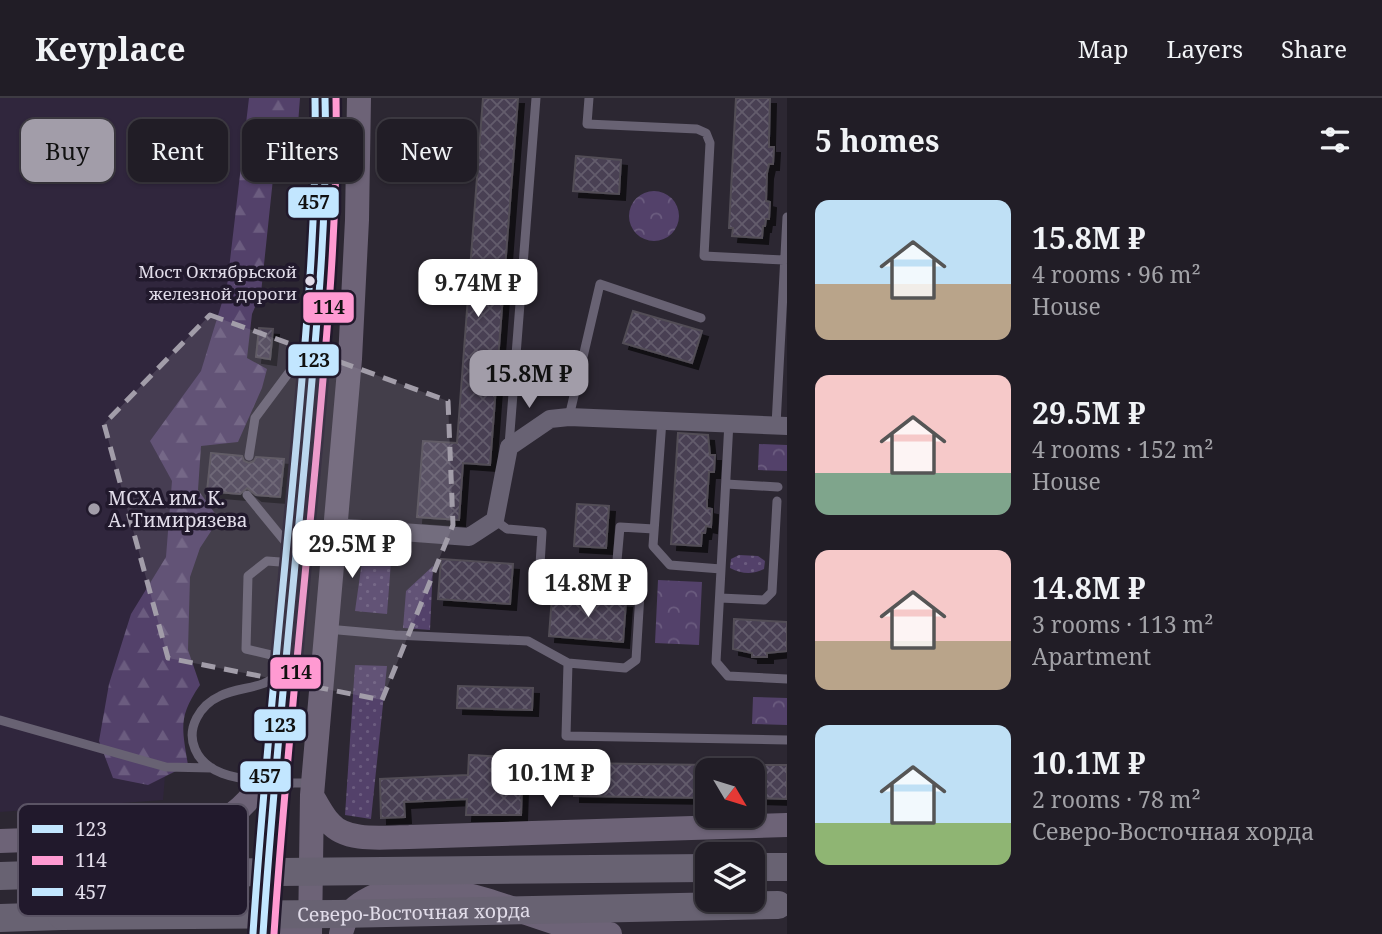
<!DOCTYPE html>
<meta charset="utf-8">
<style>
body{margin:0;font-family:"Noto Serif",serif;background:#29262e;color:#f1f3f6;height:100vh;display:flex;flex-direction:column;font-size:26px;white-space:nowrap}
*{box-sizing:border-box;margin:0}
p{font-size:23px;color:#a2a2a7}
.icon{flex:none;width:38px;height:38px;fill:none;stroke:currentColor;stroke-width:2;stroke-linecap:round;stroke-linejoin:round}
.map{position:relative;flex:1;overflow:hidden}
.sheet{display:flex;flex-direction:column;background:#211d26;width:595px}
.sheet>*{flex:none}
.top-card{position:absolute;left:21px;top:21px;width:660px;height:63px;display:flex;gap:14px}
.needle{width:46px;rotate:128deg}
.buttons{position:absolute;left:695px;top:660px;display:grid;gap:14px}
.buttons a{display:grid;place-items:center;width:70px;height:70px;border-radius:14px;background:#211d26;box-shadow:0 2px 5px #0004,0 0 0 2px #3e3b43;font-size:35px}
.price{position:absolute;translate:-50% -60px;padding:0 16px;border-radius:14px;background:#fff;color:#222;font-size:23px;line-height:46px;filter:drop-shadow(0 2px 4px #0008)}
.price::after{content:'';position:absolute;left:50%;top:42px;width:21px;height:16px;margin-left:-10px;background:inherit;clip-path:polygon(0 0,100% 0,50% 100%)}
.price.current{background:#a29da9;color:#111}
ul{padding:0;list-style:none}
li{display:flex;align-items:center;gap:21px;height:175px;padding:0 28px}
li span{display:grid;place-items:center;flex:none;width:196px;height:140px;border-radius:14px;color:#555}
li>.icon{margin-inline-start:auto}
span .icon{width:84px;height:84px;fill:#fffc;stroke-width:1}
li b{font-size:30px}
h2{display:flex;justify-content:space-between;align-items:center;height:84px;padding:0 28px;font-size:30px}
.pill{padding:0 24px;border-radius:14px;background:#211d26;box-shadow:0 2px 5px #0004,0 0 0 2px #3e3b43;font-size:24px;line-height:63px}
.pill.current{background:#a29da9;color:#111}
header{display:flex;align-items:center;gap:42px;box-sizing:border-box;height:98px;padding:0 35px;background:#211d26;border-bottom:2px solid #3e3b43}
header strong{font-size:33px}
nav{display:flex;gap:38px;margin-inline-start:auto;font-size:24px}
main{display:flex;flex:1;min-height:0}
.map>svg:first-child{display:block}
.built{fill:#30263d}
.grass{fill:url(#grass-dots)}
.forest{fill:url(#forest-firs)}
.park{fill:url(#park-crowns)}
.building{fill:url(#building-cross-hatch);stroke:#524e57;stroke-width:2;filter:url(#shadow)}
.lines{fill:none;stroke-linecap:round;stroke-linejoin:round}
.service{stroke:#686273;stroke-width:9}
.minor{stroke:#686273;stroke-width:18}
.secondary{stroke:#6d6377;stroke-width:24}
.primary{stroke:#686272;stroke-width:28}
.primary-bridge{stroke:#686272;stroke-width:28}
.bus-1-casing{stroke:#21192c;stroke-width:12}
.bus-2-casing{stroke:#21192c;stroke-width:12}
.bus-3-casing{stroke:#21192c;stroke-width:12}
.bus-1{stroke:#c2e6ff;stroke-width:7}
.bus-2{stroke:#ff9ad2;stroke-width:7}
.bus-3{stroke:#c2e6ff;stroke-width:7}
.marked{fill:#a29da9;fill-opacity:0.2;stroke:#a29da9;stroke-width:5;stroke-dasharray:14 9;stroke-linejoin:round}
.bus-dot{fill:#e1dce9;stroke:#21192c;stroke-width:2.5}
.poi-dot{fill:#a29da9;stroke:#21192c;stroke-width:2.5}
.labels{text-anchor:middle;stroke-width:7;stroke-linejoin:round;paint-order:stroke}
.bus-label{font-size:17px;fill:#e1dce9;stroke:#21192c;text-anchor:end}
.poi-label{font-size:19px;fill:#e1dce9;stroke:#21192c;text-anchor:start}
.street-label{font-size:19px;fill:#e1dce9;stroke:#21192c}
.key{fill:#21192c;stroke:#5b5465;stroke-width:2}
.key-label{font-size:19px;fill:#e1dce9}
.line-badge{stroke:#21192c;stroke-width:2.5}
.pale-badge-label{font-size:19px;text-anchor:middle;font-weight:bold;fill:#111}
</style>
<header>
<strong>Keyplace</strong>
<nav><a>Map</a><a>Layers</a><a>Share</a></nav>
</header>
<main>
<div class="map">
<svg width="787" height="836" viewBox="0 0 787 836">
<defs>
<pattern id="grass-dots" width="8" height="8" patternUnits="userSpaceOnUse" patternTransform="scale(1.75)"><rect width="8" height="8" fill="#53416a"/><path d="M2 2h.1M6 6h.1" fill="none" stroke="#6b5c7f" stroke-width="1.8" stroke-linecap="round"/></pattern>
<pattern id="forest-firs" width="22" height="20" patternUnits="userSpaceOnUse" patternTransform="scale(1.75)"><rect width="22" height="20" fill="#53416a"/><path d="M5 1l3.5 6h-7zM16 11l3.5 6h-7z" fill="#6b5c7f"/></pattern>
<pattern id="park-crowns" width="20" height="18" patternUnits="userSpaceOnUse" patternTransform="scale(1.75)"><rect width="20" height="18" fill="#53416a"/><path d="M2 6a3 3 0 1 1 6 0M12 15a3 3 0 1 1 6 0" fill="none" stroke="#6b5c7f"/></pattern>
<pattern id="building-cross-hatch" width="8" height="8" patternUnits="userSpaceOnUse" patternTransform="scale(1.75)"><rect width="8" height="8" fill="#494053"/><path d="M0 0l8 8M0 8l8-8" fill="none" stroke="#635b6c"/></pattern>
<filter id="shadow"><feDropShadow dx="6" dy="6" stdDeviation="0" flood-color="#0009"/></filter>
</defs>
<rect width="100%" height="100%" fill="#2c2732"/>
<path class="built" d="M0,0H262L253,126L194,332L163,702L0,714Z"/>
<path class="grass" d="M364,449L392,451L387,516L355,513Z
M739,457L758,458L765,463L764,471C752,477 742,476 730,470L731,461Z
M433,468L430,532L403,530L406,493Z
M355,567L387,568L371,721L345,717Z"/>
<path class="forest" d="M249,0H300L298,26L278,33L261,195L252,216L247,260L267,271L262,290L238,344L201,348L198,392L219,421L200,450L190,479L188,552L200,587C178,619 182,630 188,667L148,687L113,680L99,643L109,586L131,516L166,459L172,383L150,343L201,273L227,188Z"/>
<path class="park" d="M629 118a25 25 0 1 1 50 0a25 25 0 1 1-50 0Z
M759,346L787,347V373L758,372Z
M658,482L702,484L699,547L655,545Z
M753,599L787,600V627L752,626Z"/>
<path class="building" d="M483,0H518L490,367L463,365L459,422L417,419L423,343L457,345Z
M736,0H770L769,41V49H774L773,66H769L767,75L766,103L770,104L769,121H766L765,128H763L762,140L732,138L733,130H729Z
M283,35L305,37L303,57L281,55Z
M576,58L621,62L619,96L573,93Z
M633,213L702,233L692,265L623,245Z
M259,230L273,231L270,261L256,259Z
M678,335L708,337L710,357H715L714,374H709L707,402V410L712,411L711,429L706,428L705,435H702L701,448L671,446Z
M211,355L242,358L244,363L249,365L254,363L256,359L284,361L280,399L256,397L247,390L240,396L207,393Z
M577,406L609,408L606,450L574,448Z
M441,461L513,466L510,506L438,501Z
M552,499L626,504L623,544L549,538Z
M734,521L787,524V553L767,555V559H752V555L733,551Z
M458,588L533,590L532,612L457,610Z
M469,657L523,660L521,717H466L467,701L404,704L405,719L381,720L380,681L468,677Z
M574,665L707,667V700L574,698Z
M752,667H787V701L752,700Z"/>
<g class="lines">
<path class="service" d="M589,0L587,26L697,31L706,35L710,45L704,158L784,162
M569,319L600,186L701,220
M662,322L653,448L670,467L721,471
M729,324L716,564L728,578L787,581
M776,327L787,119
M509,347L536,0
M249,358L255,320L296,265L308,244
M726,386L778,389
M247,397L292,452
M495,422L507,431L542,434L540,467L550,479L615,485L620,429L654,431
M720,500L764,502L772,494L777,403
M327,531L395,537L528,543L568,565L625,570L636,562L640,495L634,488L615,485
M284,560L246,551L248,478L267,463L294,465
M568,565L566,638L787,642
M0,622L166,669L212,670
M259,683C236,680 205,676 195,651C186,630 200,607 220,598C240,588 263,592 280,575
M277,685H312"/>
<path class="minor" d="M335,429L469,439L495,422L509,349L550,321L569,319L787,328"/>
<path class="secondary" d="M312,698C318,707 323,718 330,725C347,745 386,739 409,739L787,727
M0,743L191,736C231,727 256,699 274,663
M263,836C274,659 295,484 310,307C319,205 329,103 325,0
M286,836L299,831L311,822
M310,836L312,697L350,261L357,122L359,0
M341,836C344,820 351,811 365,803C424,767 512,814 573,830C584,833 598,834 610,836"/>
<path class="primary" d="M752,769H787
M0,778L62,776
M0,820L62,818"/>
<g class="primary-bridge">
<path d="M62,776L707,770"/>
<path id="s1" d="M62,818L338,816L778,807"/>
</g>
<g class="bus-1-casing">
<path id="bus-1" d="M263,836C274,670 292,505 307,339C317,226 328,114 325,0"/>
</g>
<g class="bus-2-casing">
<path id="bus-2" d="M274,836C285,670 303,505 318,339C328,226 338,114 336,0"/>
</g>
<g class="bus-3-casing">
<path id="bus-3" d="M253,835C264,669 282,504 297,339C307,226 317,114 315,0"/>
</g>
<use href="#bus-1" class="bus-1"/>
<use href="#bus-2" class="bus-2"/>
<use href="#bus-3" class="bus-3"/>
</g>
<path class="marked" d="M210,217L448,303L453,427L382,602L168,560L104,326Z"/>
<circle class="bus-dot" cx="310" cy="183" r="6"/>
<circle class="poi-dot" cx="94" cy="411" r="7"/>
<g class="labels">
<g class="bus-label">
<text x="297" y="180">Мост Октябрьской<tspan x="297" dy="22">железной дороги</tspan></text>
</g>
<g class="poi-label">
<text x="108" y="407">МСХА им. К.<tspan x="108" dy="22">А. Тимирязева</tspan></text>
</g>
<g class="street-label">
<text dy="7" stroke="none"><textPath href="#s1" startOffset="352">Северо-Восточная хорда</textPath></text>
</g>
</g>
<rect x="18" y="706" width="230" height="112" rx="10" class="key"/>
<rect x="32" y="727" width="31" height="8" fill="#c2e6ff"/>
<rect x="32" y="758" width="31" height="9" fill="#ff9ad2"/>
<rect x="32" y="790" width="31" height="8" fill="#c2e6ff"/>
<g class="key-label">
<text x="75" y="738">123</text>
<text x="75" y="769">114</text>
<text x="75" y="801">457</text>
</g>
<g class="line-badge">
<rect x="287" y="88" width="53" height="33" rx="7" fill="#c2e6ff"/>
<rect x="302" y="193" width="53" height="33" rx="7" fill="#ff9ad2"/>
<rect x="287" y="245" width="53" height="34" rx="7" fill="#c2e6ff"/>
<rect x="269" y="558" width="53" height="34" rx="7" fill="#ff9ad2"/>
<rect x="253" y="610" width="54" height="34" rx="7" fill="#c2e6ff"/>
<rect x="239" y="662" width="53" height="33" rx="7" fill="#c2e6ff"/>
</g>
<g class="pale-badge-label">
<text x="314" y="111">457</text>
<text x="329" y="216">114</text>
<text x="314" y="269">123</text>
<text x="296" y="581">114</text>
<text x="280" y="634">123</text>
<text x="265" y="685">457</text>
</g>
</svg>
<div class="buttons">
<a><svg class="needle" viewBox="-14 -14 28 28"><path d="M0-13l5 13h-10z" fill="#e53935"/><path d="M0 13l5-13h-10z" fill="#a2a2a7"/></svg></a>
<a><svg class="icon" aria-label="layers" viewBox="0 0 24 24"><path d="M12 4l9 5-9 5-9-5zM3 14l9 5 9-5"/></svg></a>
</div>
<b class="price" style="left:478px;top:221px">9.74M ₽</b>
<b class="price current" style="left:529px;top:312px">15.8M ₽</b>
<b class="price" style="left:352px;top:482px">29.5M ₽</b>
<b class="price" style="left:588px;top:521px">14.8M ₽</b>
<b class="price" style="left:551px;top:711px">10.1M ₽</b>
<div class="top-card">
<a class="pill current">Buy</a>
<a class="pill">Rent</a>
<a class="pill">Filters</a>
<a class="pill">New</a>
</div>
</div>
<section class="sheet">
<h2>5 homes<svg class="icon" aria-label="filters" viewBox="0 0 24 24"><path d="M4 7h16M4 17h16"/><circle cx="9" cy="7" r="2"/><circle cx="15" cy="17" r="2"/></svg></h2>
<ul>
<li><span style="background:linear-gradient(#bfe0f5 60%,#b9a48a 0)"><svg class="icon" aria-label="home" viewBox="0 0 24 24"><path d="M3 11l9-7 9 7M6 9v11h12V9"/></svg></span><div><b>15.8M ₽</b><p>4 rooms · 96 m²</p><p>House</p></div></li>
<li><span style="background:linear-gradient(#f6c9c9 70%,#7fa58c 0)"><svg class="icon" aria-label="home" viewBox="0 0 24 24"><path d="M3 11l9-7 9 7M6 9v11h12V9"/></svg></span><div><b>29.5M ₽</b><p>4 rooms · 152 m²</p><p>House</p></div></li>
<li><span style="background:linear-gradient(#f6c9c9 65%,#b9a48a 0)"><svg class="icon" aria-label="home" viewBox="0 0 24 24"><path d="M3 11l9-7 9 7M6 9v11h12V9"/></svg></span><div><b>14.8M ₽</b><p>3 rooms · 113 m²</p><p>Apartment</p></div></li>
<li><span style="background:linear-gradient(#bfe0f5 70%,#8fb573 0)"><svg class="icon" aria-label="home" viewBox="0 0 24 24"><path d="M3 11l9-7 9 7M6 9v11h12V9"/></svg></span><div><b>10.1M ₽</b><p>2 rooms · 78 m²</p><p>Северо-Восточная хорда</p></div></li>
</ul>
</section>
</main>
